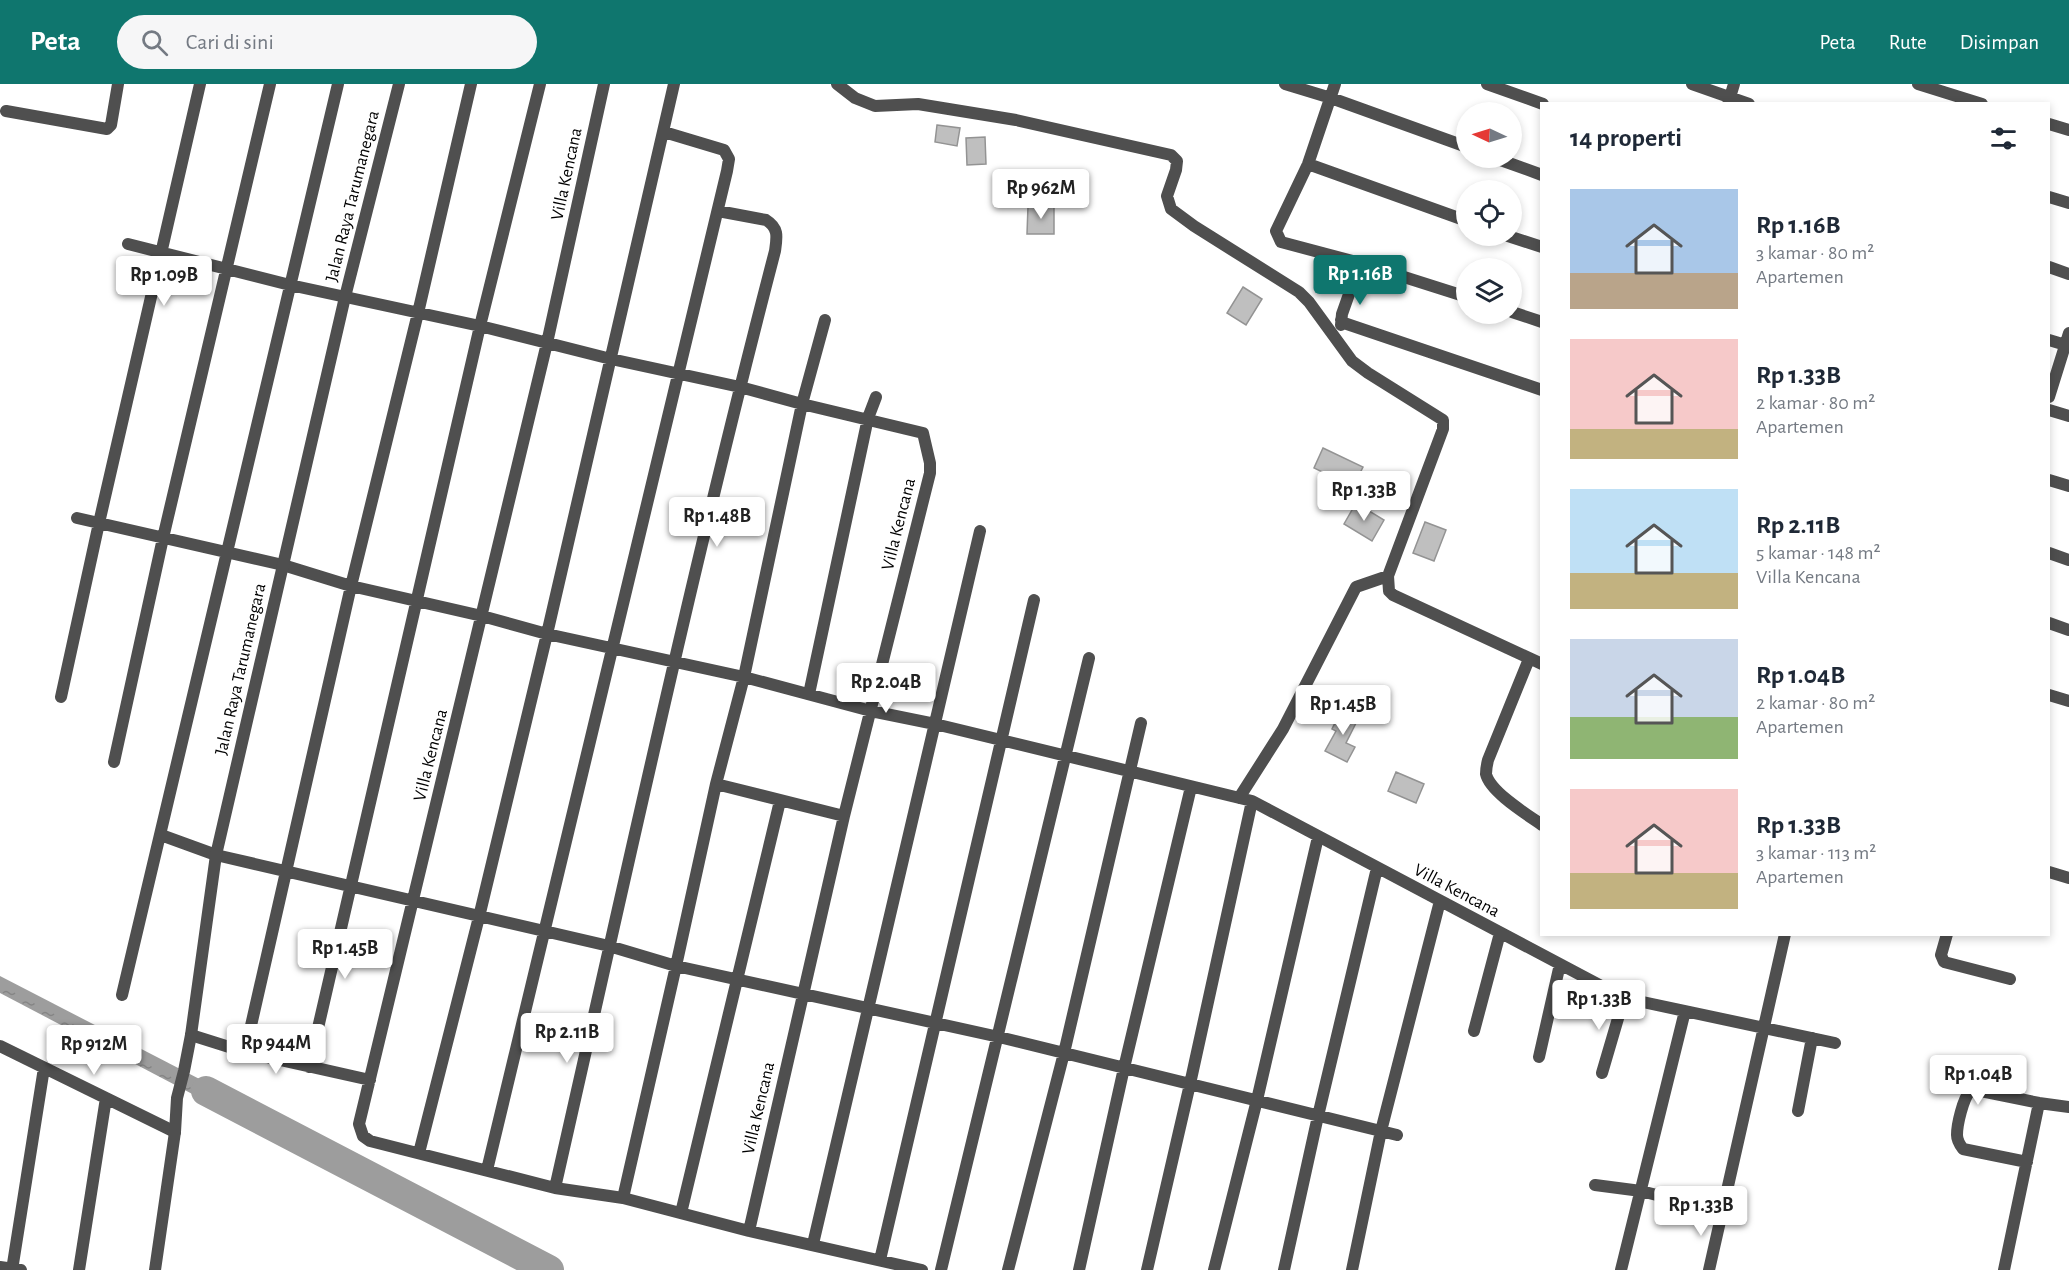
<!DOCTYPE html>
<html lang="id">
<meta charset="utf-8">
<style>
body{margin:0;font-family:"Alegreya Sans",sans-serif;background:#f6f6f7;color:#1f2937;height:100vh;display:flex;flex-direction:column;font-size:22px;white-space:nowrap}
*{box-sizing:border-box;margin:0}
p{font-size:20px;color:#747a83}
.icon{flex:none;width:33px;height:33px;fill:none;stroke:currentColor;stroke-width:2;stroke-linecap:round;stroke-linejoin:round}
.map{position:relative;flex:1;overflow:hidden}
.sheet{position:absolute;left:1540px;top:18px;width:510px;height:834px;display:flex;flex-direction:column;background:#fff;border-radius:0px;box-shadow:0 3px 9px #0003}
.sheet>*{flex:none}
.needle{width:39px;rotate:274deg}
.fabs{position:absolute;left:1456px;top:18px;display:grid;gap:12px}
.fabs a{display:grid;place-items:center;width:66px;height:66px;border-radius:50%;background:#fff;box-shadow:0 3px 9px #0003;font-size:30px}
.price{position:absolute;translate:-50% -51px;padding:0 14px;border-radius:6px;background:#fff;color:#222;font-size:20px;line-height:39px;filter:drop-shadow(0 2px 3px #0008)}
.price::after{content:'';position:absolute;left:50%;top:36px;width:18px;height:14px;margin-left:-9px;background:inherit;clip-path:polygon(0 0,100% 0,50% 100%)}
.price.current{background:#0f766e;color:#fff}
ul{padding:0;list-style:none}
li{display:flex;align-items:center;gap:18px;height:150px;padding:0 30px}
li span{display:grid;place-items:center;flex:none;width:168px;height:120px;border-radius:0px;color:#555}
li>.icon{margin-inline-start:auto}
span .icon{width:72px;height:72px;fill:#fffc;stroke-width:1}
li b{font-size:26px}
h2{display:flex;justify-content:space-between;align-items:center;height:72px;padding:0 30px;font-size:26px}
header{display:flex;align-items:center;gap:36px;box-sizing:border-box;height:84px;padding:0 30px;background:#0f766e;color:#fff}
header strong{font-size:28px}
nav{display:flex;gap:33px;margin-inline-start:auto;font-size:21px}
.search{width:420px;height:54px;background:#f6f6f7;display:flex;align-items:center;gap:15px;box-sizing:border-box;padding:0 21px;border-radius:33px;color:#747a83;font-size:22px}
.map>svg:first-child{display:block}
.water{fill:url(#water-ripples)}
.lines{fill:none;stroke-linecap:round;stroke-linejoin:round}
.river{stroke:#9d9d9d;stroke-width:30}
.building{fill:#bfbfbf;stroke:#939393;stroke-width:1.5}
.minor{stroke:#4f4f4f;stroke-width:12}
.tertiary{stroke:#4f4f4f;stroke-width:12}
.labels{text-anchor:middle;stroke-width:4.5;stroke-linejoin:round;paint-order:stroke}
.street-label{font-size:18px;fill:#000;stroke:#fff}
</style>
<header>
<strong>Peta</strong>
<div class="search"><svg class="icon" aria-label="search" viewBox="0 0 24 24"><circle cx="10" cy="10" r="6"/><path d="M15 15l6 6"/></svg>Cari di sini</div>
<nav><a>Peta</a><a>Rute</a><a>Disimpan</a></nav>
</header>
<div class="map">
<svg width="2069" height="1186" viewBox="0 0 2069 1186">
<defs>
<pattern id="water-ripples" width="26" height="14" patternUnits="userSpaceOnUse" patternTransform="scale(1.5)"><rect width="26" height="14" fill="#9d9d9d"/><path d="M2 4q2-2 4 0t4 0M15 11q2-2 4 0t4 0" fill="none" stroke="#858585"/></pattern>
</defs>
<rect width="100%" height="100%" fill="#fff"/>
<path class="water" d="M0,892L244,1018L238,1034L0,909Z"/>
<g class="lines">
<path class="river" d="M206,1007L549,1186"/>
</g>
<path class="building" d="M937,41L960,44L957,62L935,58Z
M985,53L986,80L967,81L966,54Z
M1028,122H1054V150H1027Z
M1243,203L1262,215L1246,241L1227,229Z
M1323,364L1363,383L1353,403L1314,384Z
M1356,419L1384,436L1372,457L1344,440Z
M1425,438L1446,446L1434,477L1413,469Z
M1342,625L1359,633L1346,659L1355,663L1347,678L1325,667L1336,647L1332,645Z
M1396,688L1424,700L1416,719L1388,707Z"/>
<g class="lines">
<path class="minor" d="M604,0L547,259L359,1040L363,1052L370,1057L555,1104L623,1114L749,1147L922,1186
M837,0L855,14L875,22L918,20L1016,36L1171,71L1177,77L1176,86L1167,112L1171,125L1194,142L1299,208L1309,218L1352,277L1368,289L1443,336V345L1388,492L1389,507L1393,511L1542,580
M1285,0L1331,14L1467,63
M1335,0L1308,80L1276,147L1281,158L1360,179L1467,213
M1487,0L1543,20
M1692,0L1749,20
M1918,0L1982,20
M1728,20L1734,0
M6,27L107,45L111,41L118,0
M2049,40L2069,46
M1495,74L1542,91
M1308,80L1467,137
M2049,113L2069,119
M1508,152L1542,163
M128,160L290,201L480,242L611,275L740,303L802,320L923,349L930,379V389L844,732L749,1147
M2049,183L2069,190
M1512,228L1542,238
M1341,236L1344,239L1542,306
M1341,241L1342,230L1360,179
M2049,256L2069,262
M2049,313L2069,249
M2049,326L2069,332
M2049,396L2069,402
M77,434L283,481L351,502L482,532L547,550L744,593L871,627L935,640L1252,717L1624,914L1835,959
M2049,469L2069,476
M2049,539L2069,546
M1529,575L1488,676C1487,680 1486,686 1486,690C1490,708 1528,731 1542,741
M809,610L868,334L876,313
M2049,611L2069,617
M61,613L99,439L200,0
M114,678L163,454L270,0
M716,700L844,732
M1239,714L1283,645L1356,503L1388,492
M161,751L216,771L609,862L676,882L999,953L1397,1051
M2049,788L2069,794
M1947,850L1941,871L1944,878L2010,895
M122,911L338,0
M1474,947L1500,849
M191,951L245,968L370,996
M0,962L175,1048
M245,968L351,502L418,229L471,0
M1539,973L1560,880
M309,983L480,242L540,0
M1602,989L1624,914
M2039,1019L2069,1023
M1798,1027L1812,954
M419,1069L479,833L547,550L674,0
M487,1086L727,87L729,75L724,66L664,48
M1595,1101L1641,1107L1723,1128
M555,1104C626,791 694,477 775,167C777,153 779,144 766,136L718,127
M623,1114L676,882L716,700L744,593L802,320L825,236
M681,1129L780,717
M813,1160L980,447
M880,1176L1034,516
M0,1183L21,1186
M12,1186L44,984
M79,1186L106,1014
M941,1186L1089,574
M1008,1186L1064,969L1141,639
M1079,1186L1124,984L1191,703
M1147,1186L1190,1000L1252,717
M1214,1186L1257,1016L1318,753
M1284,1186L1318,1032L1377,784
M1352,1186L1381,1047L1440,817
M1621,1186L1685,927
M1709,1186L1785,850
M2004,1186L2039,1019L1981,1007H1970C1963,1015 1957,1040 1957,1051C1957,1057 1960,1061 1963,1065L2027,1078"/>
<path class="tertiary" d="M155,1186L175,1048L177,1014L184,987L191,951L216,771L345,213L399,0"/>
</g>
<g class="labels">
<g class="street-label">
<text transform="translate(566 90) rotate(-78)" y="6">Villa Kencana</text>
<text transform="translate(352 112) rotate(-76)" y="6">Jalan Raya Tarumanegara</text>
<text transform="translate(898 440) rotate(-76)" y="6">Villa Kencana</text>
<text transform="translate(240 585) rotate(-77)" y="6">Jalan Raya Tarumanegara</text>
<text transform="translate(430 671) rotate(-76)" y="6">Villa Kencana</text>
<text transform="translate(1457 806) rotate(28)" y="6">Villa Kencana</text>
<text transform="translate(758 1024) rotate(-77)" y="6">Villa Kencana</text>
</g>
</g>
</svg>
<div class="fabs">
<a><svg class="needle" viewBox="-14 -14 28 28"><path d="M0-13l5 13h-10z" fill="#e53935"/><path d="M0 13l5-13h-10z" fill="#747a83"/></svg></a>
<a><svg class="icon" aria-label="locate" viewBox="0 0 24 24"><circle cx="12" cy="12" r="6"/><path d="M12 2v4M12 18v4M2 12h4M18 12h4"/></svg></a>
<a><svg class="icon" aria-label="layers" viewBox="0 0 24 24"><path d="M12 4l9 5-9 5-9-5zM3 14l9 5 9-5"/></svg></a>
</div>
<b class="price" style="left:1041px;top:136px">Rp 962M</b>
<b class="price current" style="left:1360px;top:222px">Rp 1.16B</b>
<b class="price" style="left:164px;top:223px">Rp 1.09B</b>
<b class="price" style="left:1364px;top:438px">Rp 1.33B</b>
<b class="price" style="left:717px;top:464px">Rp 1.48B</b>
<b class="price" style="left:886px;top:630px">Rp 2.04B</b>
<b class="price" style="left:1343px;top:652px">Rp 1.45B</b>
<b class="price" style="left:345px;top:896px">Rp 1.45B</b>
<b class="price" style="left:1599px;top:947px">Rp 1.33B</b>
<b class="price" style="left:567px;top:980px">Rp 2.11B</b>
<b class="price" style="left:276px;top:991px">Rp 944M</b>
<b class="price" style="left:94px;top:992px">Rp 912M</b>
<b class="price" style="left:1978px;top:1022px">Rp 1.04B</b>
<b class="price" style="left:1701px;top:1153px">Rp 1.33B</b>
<section class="sheet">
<h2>14 properti<svg class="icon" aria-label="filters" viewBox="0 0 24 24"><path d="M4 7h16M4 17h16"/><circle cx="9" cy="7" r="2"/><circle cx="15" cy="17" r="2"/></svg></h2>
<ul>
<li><span style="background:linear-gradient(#a9c7e8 70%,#b9a48a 0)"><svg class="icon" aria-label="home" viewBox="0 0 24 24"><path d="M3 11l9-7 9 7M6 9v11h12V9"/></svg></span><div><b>Rp 1.16B</b><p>3 kamar · 80 m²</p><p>Apartemen</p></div></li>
<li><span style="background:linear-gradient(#f6c9c9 75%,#c2b280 0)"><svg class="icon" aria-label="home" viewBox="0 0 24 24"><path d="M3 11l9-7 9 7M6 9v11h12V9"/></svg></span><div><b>Rp 1.33B</b><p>2 kamar · 80 m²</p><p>Apartemen</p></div></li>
<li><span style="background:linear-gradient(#bfe0f5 70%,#c2b280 0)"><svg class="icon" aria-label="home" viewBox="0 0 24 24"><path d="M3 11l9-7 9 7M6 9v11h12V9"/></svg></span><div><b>Rp 2.11B</b><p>5 kamar · 148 m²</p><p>Villa Kencana</p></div></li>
<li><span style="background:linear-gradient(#c9d6e8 65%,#8fb573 0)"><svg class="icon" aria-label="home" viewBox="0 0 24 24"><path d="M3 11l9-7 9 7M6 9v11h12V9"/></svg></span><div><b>Rp 1.04B</b><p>2 kamar · 80 m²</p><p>Apartemen</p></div></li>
<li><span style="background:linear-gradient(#f6c9c9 70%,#c2b280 0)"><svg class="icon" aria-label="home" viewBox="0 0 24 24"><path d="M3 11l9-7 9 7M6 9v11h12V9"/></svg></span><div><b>Rp 1.33B</b><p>3 kamar · 113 m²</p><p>Apartemen</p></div></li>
</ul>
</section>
</div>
